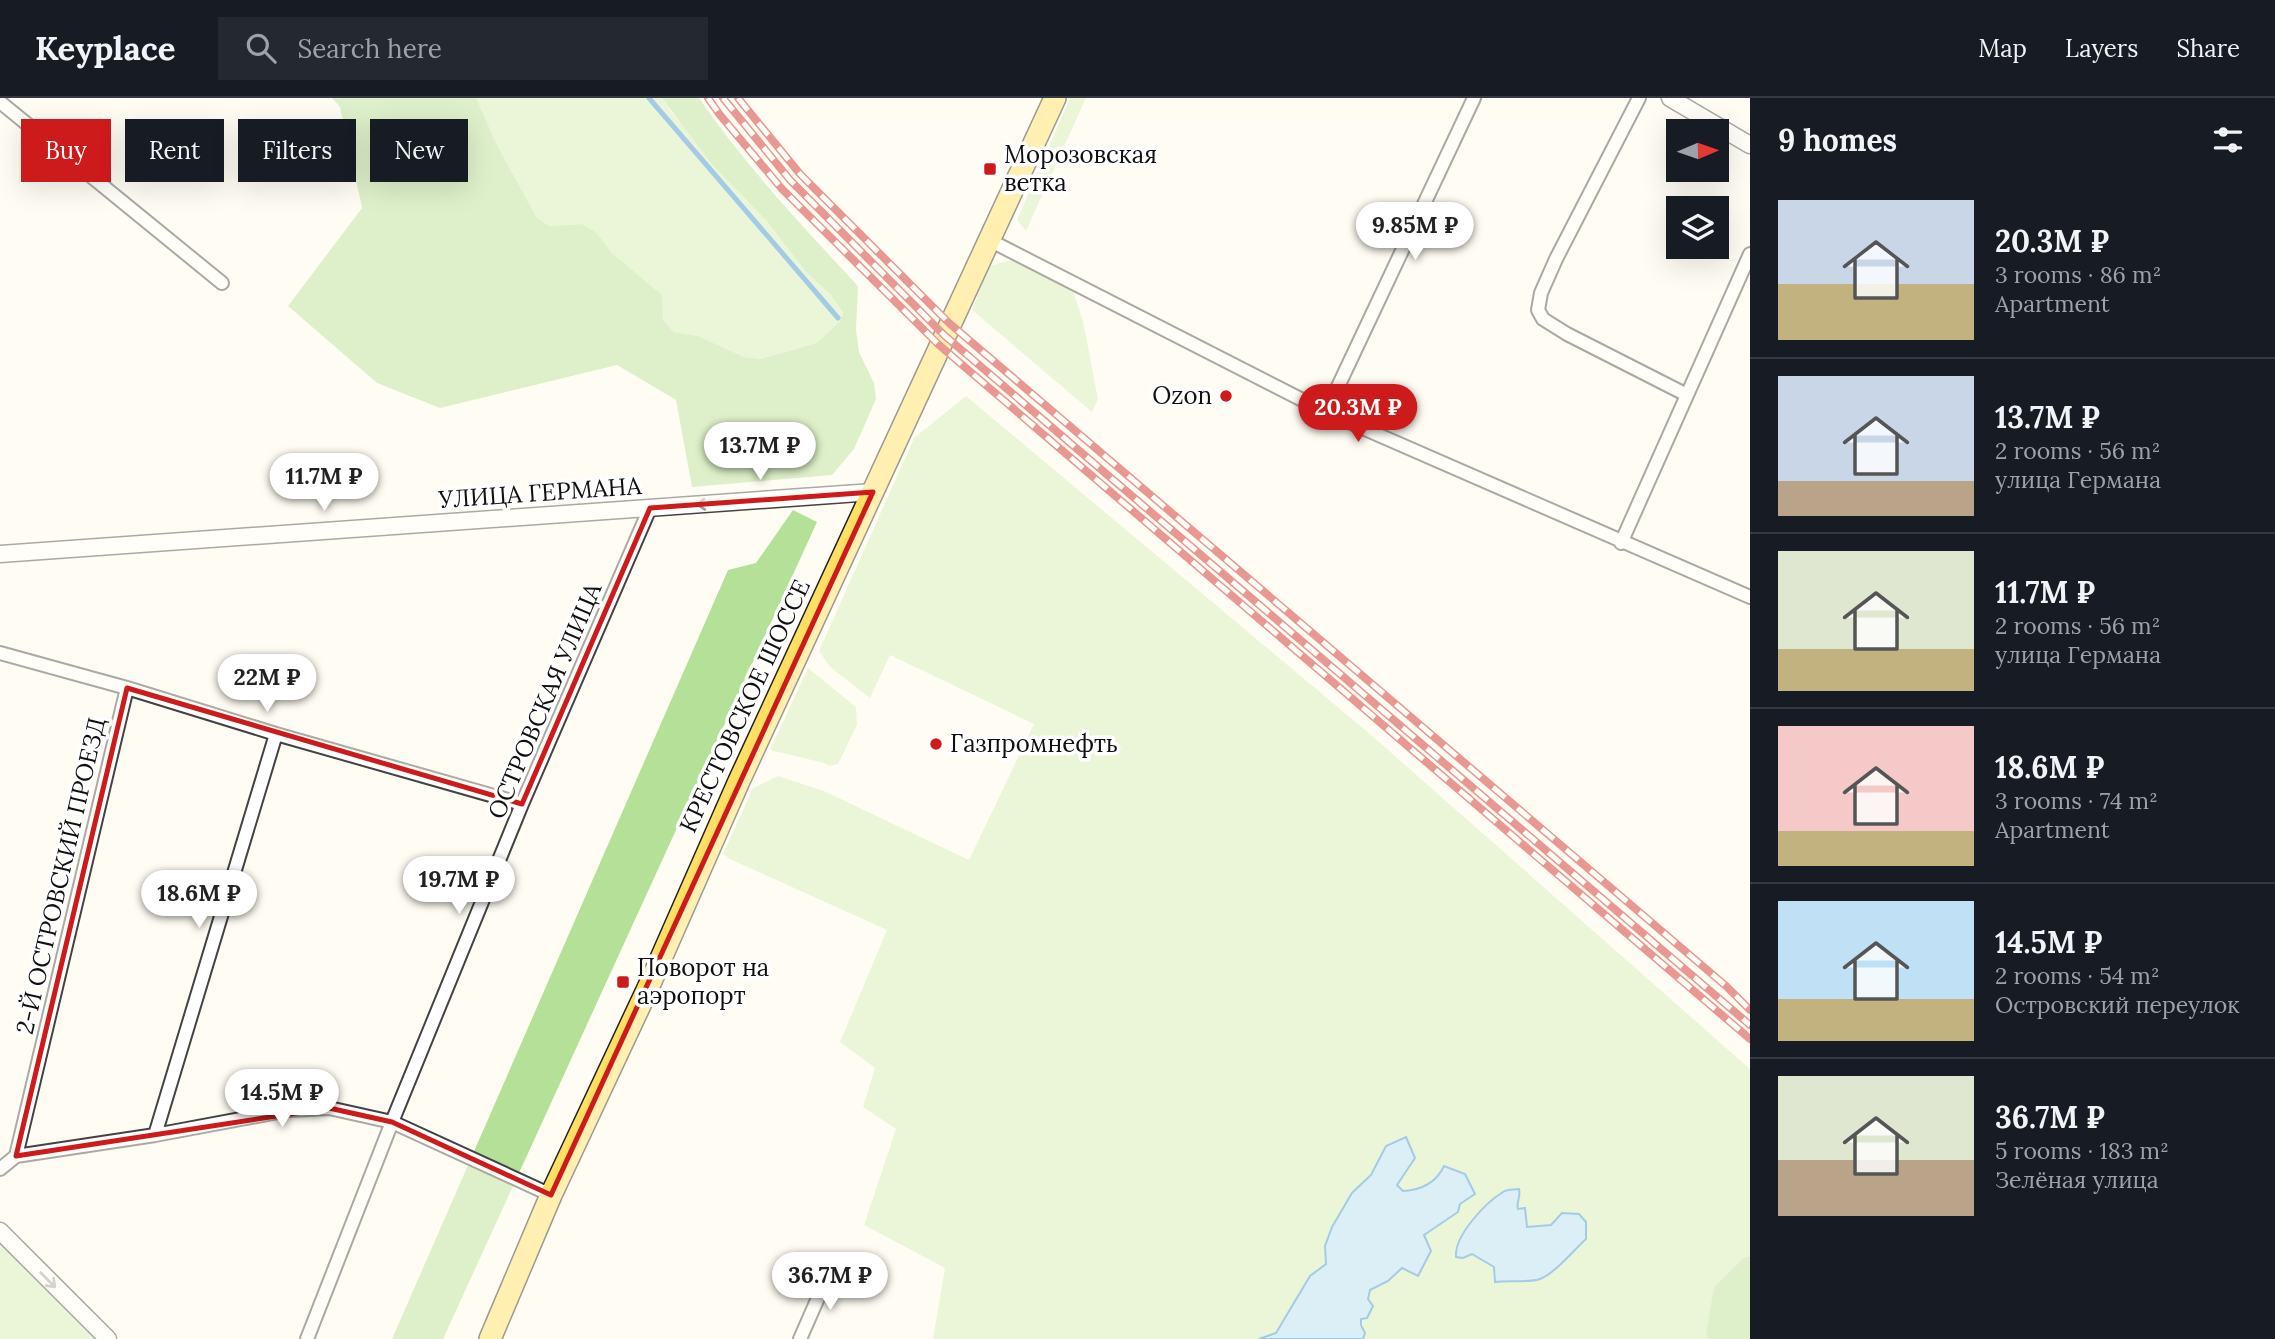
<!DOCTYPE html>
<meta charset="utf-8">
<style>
body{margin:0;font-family:Lora,serif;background:#242831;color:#f1f3f6;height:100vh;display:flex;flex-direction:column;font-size:26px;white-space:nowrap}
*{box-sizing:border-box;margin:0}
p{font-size:23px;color:#9ea1a6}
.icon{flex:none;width:38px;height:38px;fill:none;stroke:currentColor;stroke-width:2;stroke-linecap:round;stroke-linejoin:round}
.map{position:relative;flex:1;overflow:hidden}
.details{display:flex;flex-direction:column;background:#171b24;width:525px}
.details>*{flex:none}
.banner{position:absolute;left:21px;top:21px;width:665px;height:63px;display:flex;gap:14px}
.needle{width:46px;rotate:88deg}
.tools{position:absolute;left:1666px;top:21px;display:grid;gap:14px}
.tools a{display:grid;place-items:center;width:63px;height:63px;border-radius:0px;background:#171b24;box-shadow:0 7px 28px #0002;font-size:35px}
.price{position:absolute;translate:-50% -60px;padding:0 16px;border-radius:24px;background:#fff;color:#222;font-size:23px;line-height:46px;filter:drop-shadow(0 2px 4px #0008)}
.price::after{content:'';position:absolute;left:50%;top:42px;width:21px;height:16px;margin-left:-10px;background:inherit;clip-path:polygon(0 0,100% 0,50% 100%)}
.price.on{background:#cd1b1c;color:#fff}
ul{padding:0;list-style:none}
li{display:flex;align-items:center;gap:21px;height:175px;padding:0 28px}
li+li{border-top:2px solid #363941}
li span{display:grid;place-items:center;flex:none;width:196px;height:140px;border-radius:0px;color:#555}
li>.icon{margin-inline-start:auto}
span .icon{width:84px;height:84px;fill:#fffc;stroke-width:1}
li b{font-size:30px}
h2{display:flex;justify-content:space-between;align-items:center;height:84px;padding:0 28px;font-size:30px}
.chip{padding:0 24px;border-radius:0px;background:#171b24;box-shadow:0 7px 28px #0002;font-size:24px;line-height:63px}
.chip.on{background:#cd1b1c;color:#fff}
header{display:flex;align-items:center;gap:42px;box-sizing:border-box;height:98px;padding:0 35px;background:#171b24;border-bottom:2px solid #363941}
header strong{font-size:33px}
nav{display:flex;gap:38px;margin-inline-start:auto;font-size:24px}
.search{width:490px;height:63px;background:#242831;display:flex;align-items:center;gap:18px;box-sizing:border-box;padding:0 24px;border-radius:0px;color:#9ea1a6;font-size:26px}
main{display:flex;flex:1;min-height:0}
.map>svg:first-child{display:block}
.green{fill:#d2eeb9;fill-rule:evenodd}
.forest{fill:#b4e097}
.water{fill:#b3ddfb;stroke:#348fd8;stroke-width:2}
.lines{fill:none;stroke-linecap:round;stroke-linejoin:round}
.stream{stroke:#348fd8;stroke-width:5}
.minor-casing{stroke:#434343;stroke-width:16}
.tertiary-casing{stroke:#434343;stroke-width:19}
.primary-casing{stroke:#212121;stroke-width:24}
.minor{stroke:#fff;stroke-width:12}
.tertiary{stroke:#fff;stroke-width:16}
.primary{stroke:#ffe063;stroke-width:21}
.rail-casing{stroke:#cd1b1c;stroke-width:8}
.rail{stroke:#fff;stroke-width:5;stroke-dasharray:16;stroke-linecap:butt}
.oneway{stroke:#9f9f9f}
.marked{fill:none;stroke:#cd1b1c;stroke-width:5;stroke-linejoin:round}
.poi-dot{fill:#cd1b1c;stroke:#fff;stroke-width:2.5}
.labels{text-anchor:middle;stroke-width:7;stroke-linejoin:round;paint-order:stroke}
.poi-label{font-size:24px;fill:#101010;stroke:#fff;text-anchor:start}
.street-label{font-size:24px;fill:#101010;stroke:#fff}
</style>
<header>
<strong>Keyplace</strong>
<div class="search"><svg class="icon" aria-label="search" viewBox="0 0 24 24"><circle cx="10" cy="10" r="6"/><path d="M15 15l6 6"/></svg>Search here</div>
<nav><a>Map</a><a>Layers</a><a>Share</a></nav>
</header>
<main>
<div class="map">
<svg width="1750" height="1241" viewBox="0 0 1750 1241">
<rect width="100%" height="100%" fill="#fffdf3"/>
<path class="green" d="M476,0H662L672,15L766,122L806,174L830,196L843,216L840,223L818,245L760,261L744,259L698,238L674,234L663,222L662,197L611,154L596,134L582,126L549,128L535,119L496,45Z
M1070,0H1086L1026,133L1017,122Z
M1016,161L1072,190L1083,223L1098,301L1092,314L972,212L989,168Z
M966,298L1370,636L1750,971V1159H1745L1706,1237L1709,1241H1363L1365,1235C1358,1221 1366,1207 1370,1192L1388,1183L1402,1170L1424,1137L1458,1114L1439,1079L1419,1092L1403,1093L1397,1088L1386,1048L1371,1077L1352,1095L1325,1148L1326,1166L1310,1178L1276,1235L1259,1241H933L945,1170L864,1127L896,1031L863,1009L875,970L840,944L887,832L730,761L723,756L753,690L778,678L824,693L969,762L1034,626L890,557L870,600L830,569L819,553L914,340ZM1505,1092L1520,1096L1517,1105L1518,1111L1524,1110C1527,1117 1524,1122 1527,1129L1551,1127L1586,1141C1569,1156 1556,1176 1534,1182C1524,1184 1507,1182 1495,1184L1494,1169L1472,1155L1455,1152L1468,1126Z
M808,570L856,609L857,627L838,666L830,668L824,665L770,652Z
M0,1129L109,1241H0Z"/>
<path class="forest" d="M332,0H476L496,45L536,119L549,128L582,126L596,134L611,154L662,197L663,222L674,234L698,238L744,259L760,261L817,245L840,223L843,215L830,196L806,174L766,122L710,64L662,0H699C746,68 802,128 858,188L856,232L859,254L874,285L876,301L854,351L832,377L692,389L676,302L617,267L440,310L377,285L288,208L362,110L340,9Z
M793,412L817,424L443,1241H392L728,472L756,465Z
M1745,1159H1750V1241H1709L1706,1237L1714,1189Z"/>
<path class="water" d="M1406,1039L1415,1060L1397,1087L1403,1093C1422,1092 1436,1085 1444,1068L1465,1076L1475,1096L1460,1106L1458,1114L1424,1137L1431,1153L1418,1178L1402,1170L1388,1183L1370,1192L1368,1201L1373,1208L1367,1220L1361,1221V1227L1365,1235L1363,1241H1259L1276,1235L1310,1178L1326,1166L1325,1148L1332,1129L1352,1095L1371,1077L1386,1048Z
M1519,1091C1521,1099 1516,1104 1518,1111L1525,1110L1527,1129L1551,1127L1562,1115L1579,1116L1586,1124V1141C1574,1152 1554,1176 1540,1181C1530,1185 1507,1182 1495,1184L1494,1169L1472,1156L1463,1160L1456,1159C1454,1138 1485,1105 1503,1094C1507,1091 1514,1092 1519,1091Z"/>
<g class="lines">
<path class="stream" d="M649,0L838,220"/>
<g class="minor-casing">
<path id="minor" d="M1639,0L1556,161L1541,195L1538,212L1543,221L1567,236L1687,297
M0,4L222,185
M989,142L1326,314L1750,499
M1326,314L1474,0
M1621,445L1750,156
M0,555L127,590L276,636L522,706
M155,1037L276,636
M16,1058L127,590
M0,1071L16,1058L155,1037L289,1012L329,1010L392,1024L551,1097
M307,1241L392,1024L522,706L650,410
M800,1241L829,1175"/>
</g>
<g class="tertiary-casing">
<path id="tertiary" d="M1670,0L1750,47
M0,456L873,394
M0,1133L108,1241"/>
</g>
<g class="primary-casing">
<path id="primary" d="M490,1241L551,1097L648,890L739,683L1055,0"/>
</g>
<use href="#minor" class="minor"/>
<use href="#tertiary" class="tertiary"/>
<use href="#primary" class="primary"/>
<g class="rail-casing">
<path id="rail" d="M708,0L720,17L782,91L939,247L1750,941
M723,0L790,82L944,237L1750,927
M738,0L800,76L949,225L1726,888L1750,912"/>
</g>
<use href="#rail" class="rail"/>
</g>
<defs><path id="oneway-shaft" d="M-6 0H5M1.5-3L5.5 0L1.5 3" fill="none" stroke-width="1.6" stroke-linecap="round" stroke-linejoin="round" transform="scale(1.75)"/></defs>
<g class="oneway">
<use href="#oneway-shaft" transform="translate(707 406) rotate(176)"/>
<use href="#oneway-shaft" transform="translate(48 1182) rotate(45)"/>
</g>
<path d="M0 0H1750V1241H0ZM873,394L551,1097L392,1024L329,1010L16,1058L127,590L522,706L650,410Z" fill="#fffdf3" fill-opacity=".55" fill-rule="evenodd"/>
<path class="marked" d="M873,394L551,1097L392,1024L329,1010L16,1058L127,590L522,706L650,410Z"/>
<g class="poi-dot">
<rect x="983" y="64" width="14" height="14" rx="3.5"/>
<circle cx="1226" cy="298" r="7"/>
<circle cx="936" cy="646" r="7"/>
<rect x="616" y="877" width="14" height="14" rx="3.5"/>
</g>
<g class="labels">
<g class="poi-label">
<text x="1004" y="65">Морозовская<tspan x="1004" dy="28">ветка</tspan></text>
<text x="1212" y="306" text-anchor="end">Ozon</text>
<text x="950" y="654">Газпромнефть</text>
<text x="637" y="878">Поворот на<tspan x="637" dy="28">аэропорт</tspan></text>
</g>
<g class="street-label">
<text transform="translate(540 395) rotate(-4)" y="8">УЛИЦА ГЕРМАНА</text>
<text transform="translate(545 603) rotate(-67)" y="8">ОСТРОВСКАЯ УЛИЦА</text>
<text transform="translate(745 608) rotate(-65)" y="8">КРЕСТОВСКОЕ ШОССЕ</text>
<text transform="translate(61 778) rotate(-77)" y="8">2-Й ОСТРОВСКИЙ ПРОЕЗД</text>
</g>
</g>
</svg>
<div class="tools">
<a><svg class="needle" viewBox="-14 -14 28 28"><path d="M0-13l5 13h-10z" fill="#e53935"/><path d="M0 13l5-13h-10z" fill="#9ea1a6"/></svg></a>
<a><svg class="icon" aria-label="layers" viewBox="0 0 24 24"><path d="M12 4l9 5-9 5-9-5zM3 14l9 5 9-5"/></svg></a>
</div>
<b class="price" style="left:1415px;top:164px">9.85M ₽</b>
<b class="price on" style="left:1358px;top:346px">20.3M ₽</b>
<b class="price" style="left:760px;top:384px">13.7M ₽</b>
<b class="price" style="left:324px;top:415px">11.7M ₽</b>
<b class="price" style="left:267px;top:616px">22M ₽</b>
<b class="price" style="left:459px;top:818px">19.7M ₽</b>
<b class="price" style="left:199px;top:832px">18.6M ₽</b>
<b class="price" style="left:282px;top:1031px">14.5M ₽</b>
<b class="price" style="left:830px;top:1214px">36.7M ₽</b>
<div class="banner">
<a class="chip on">Buy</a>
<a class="chip">Rent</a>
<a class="chip">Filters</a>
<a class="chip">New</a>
</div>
</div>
<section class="details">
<h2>9 homes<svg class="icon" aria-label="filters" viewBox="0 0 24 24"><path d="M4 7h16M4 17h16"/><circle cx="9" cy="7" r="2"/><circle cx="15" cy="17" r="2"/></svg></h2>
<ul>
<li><span style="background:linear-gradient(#c9d6e8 60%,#c2b280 0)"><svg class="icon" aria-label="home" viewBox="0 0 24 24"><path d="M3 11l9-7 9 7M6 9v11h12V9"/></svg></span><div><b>20.3M ₽</b><p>3 rooms · 86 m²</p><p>Apartment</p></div></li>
<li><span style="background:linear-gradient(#c9d6e8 75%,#b9a48a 0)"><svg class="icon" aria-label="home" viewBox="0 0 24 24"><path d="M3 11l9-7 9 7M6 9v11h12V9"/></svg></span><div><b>13.7M ₽</b><p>2 rooms · 56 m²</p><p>улица Германа</p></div></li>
<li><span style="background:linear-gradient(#dfe7d0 70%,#c2b280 0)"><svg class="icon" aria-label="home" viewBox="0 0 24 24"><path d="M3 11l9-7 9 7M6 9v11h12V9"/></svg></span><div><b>11.7M ₽</b><p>2 rooms · 56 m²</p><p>улица Германа</p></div></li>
<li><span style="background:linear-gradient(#f6c9c9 75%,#c2b280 0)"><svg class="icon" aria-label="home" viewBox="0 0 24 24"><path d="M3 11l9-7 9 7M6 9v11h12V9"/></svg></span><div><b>18.6M ₽</b><p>3 rooms · 74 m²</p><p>Apartment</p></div></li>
<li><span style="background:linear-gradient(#bfe0f5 70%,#c2b280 0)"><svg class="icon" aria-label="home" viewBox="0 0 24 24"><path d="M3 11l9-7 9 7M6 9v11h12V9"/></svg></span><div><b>14.5M ₽</b><p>2 rooms · 54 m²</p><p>Островский переулок</p></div></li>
<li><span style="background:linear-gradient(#dfe7d0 60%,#b9a48a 0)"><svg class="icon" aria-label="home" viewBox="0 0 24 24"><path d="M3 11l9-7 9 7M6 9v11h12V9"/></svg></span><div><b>36.7M ₽</b><p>5 rooms · 183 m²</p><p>Зелёная улица</p></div></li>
</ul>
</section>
</main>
